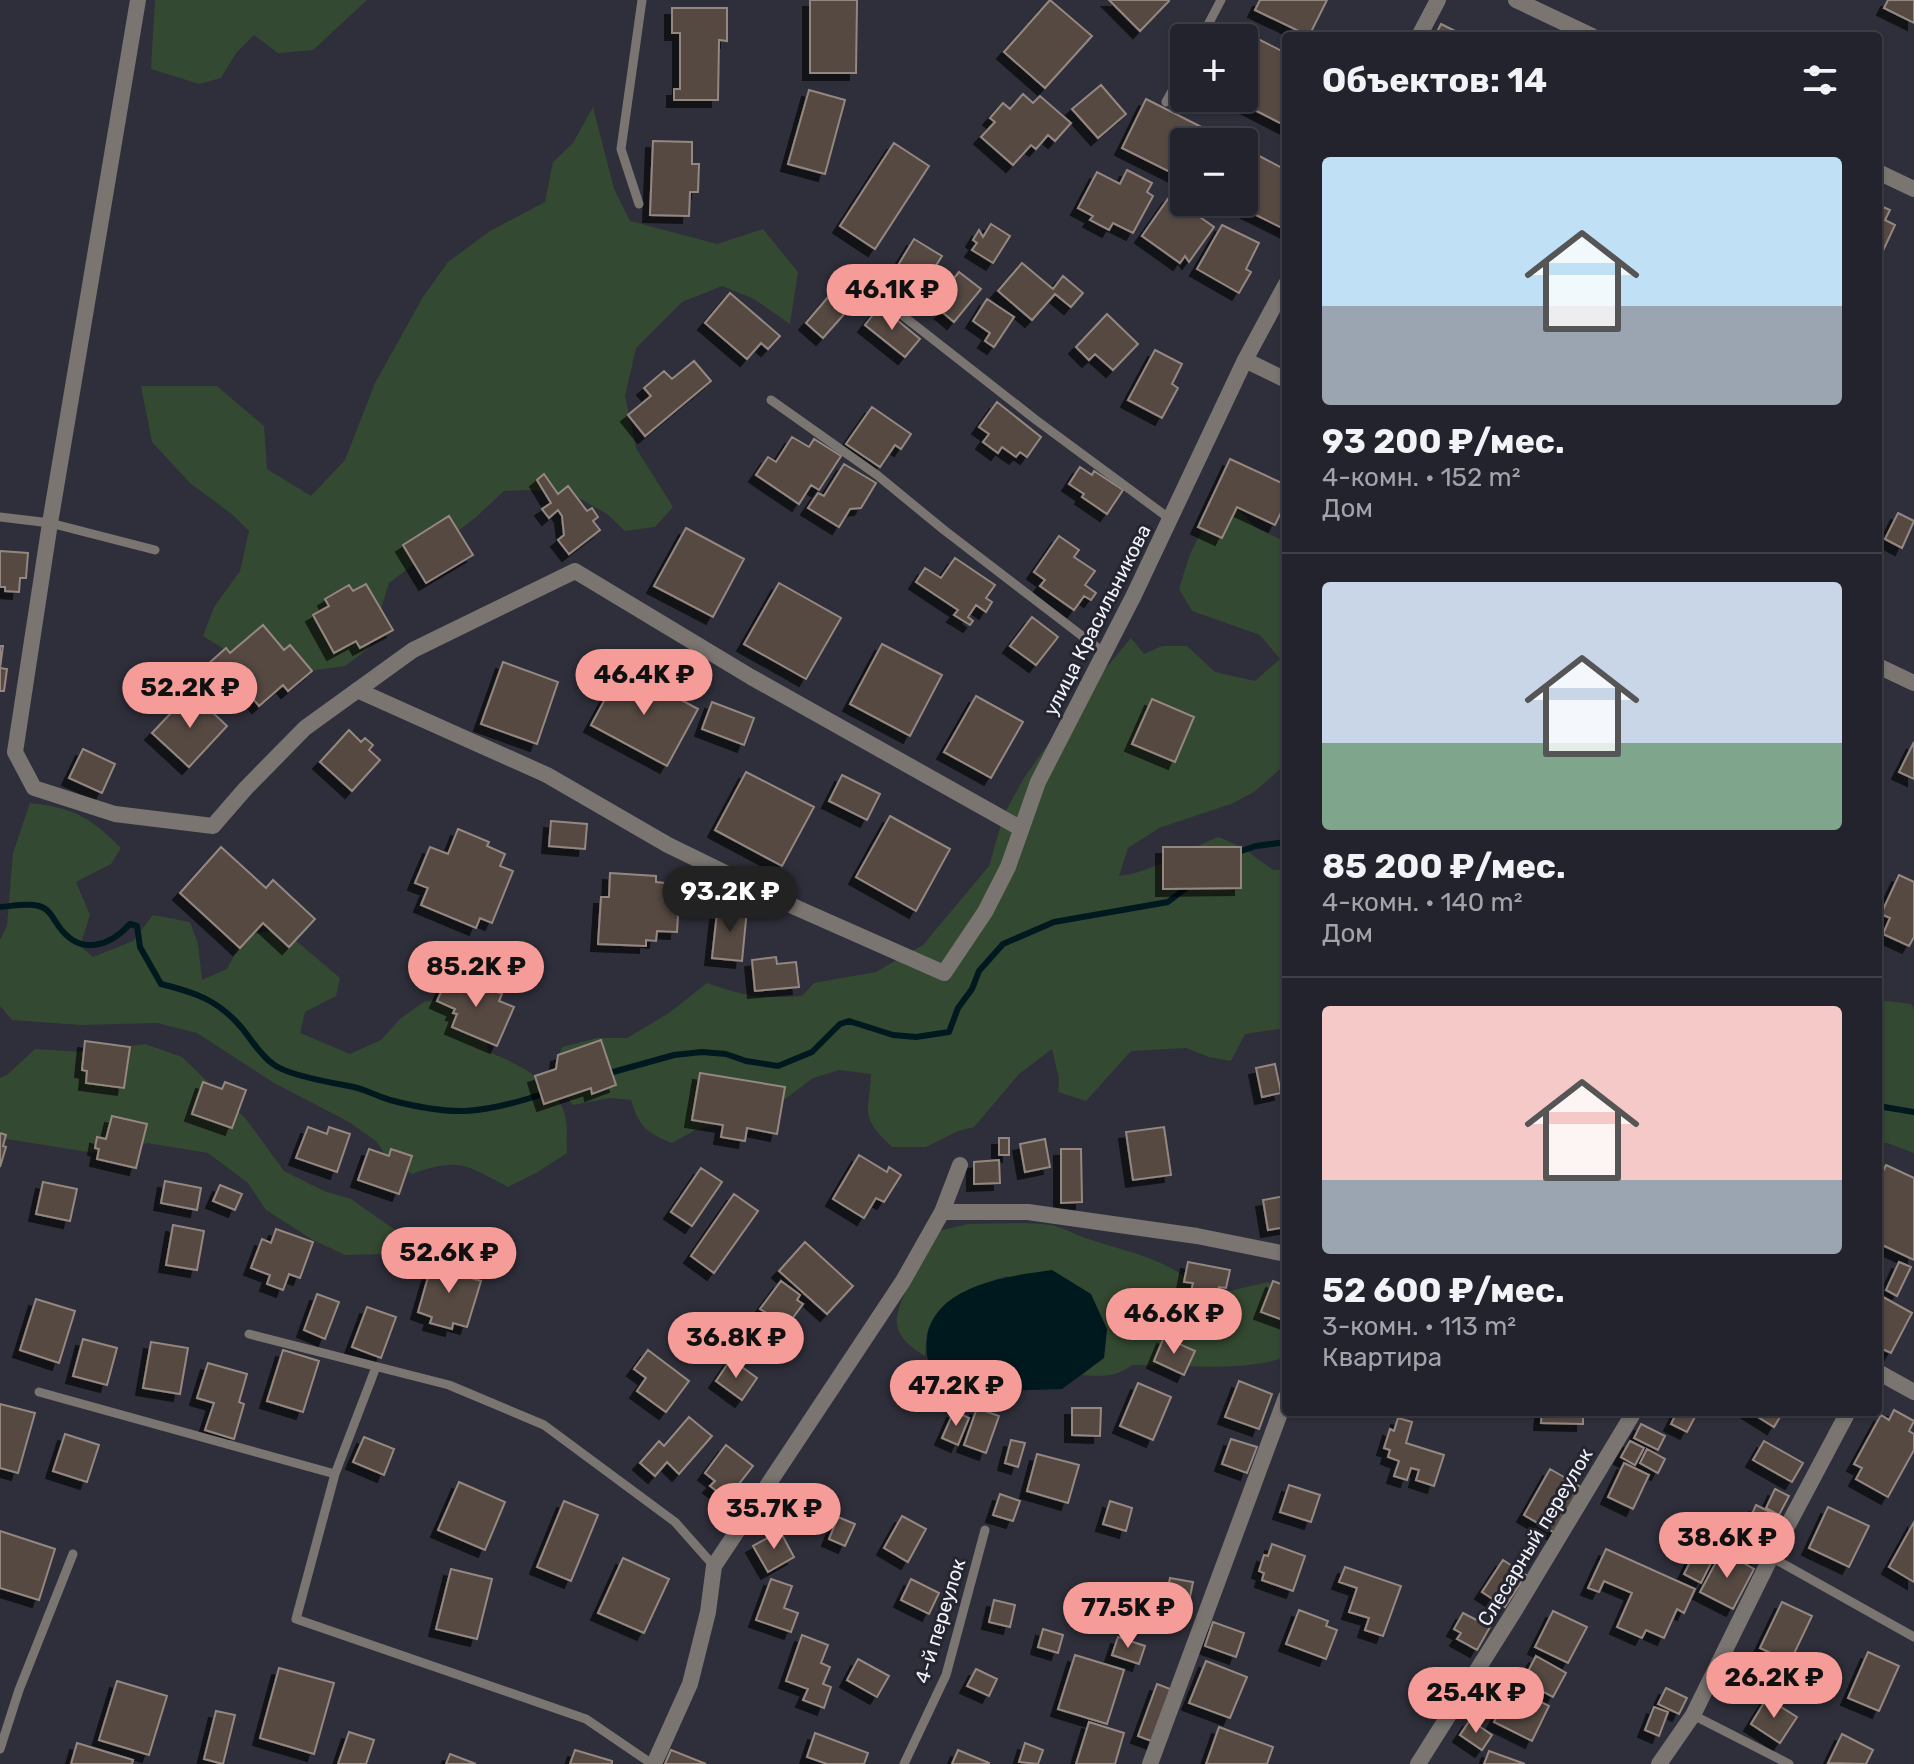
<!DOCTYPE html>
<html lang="ru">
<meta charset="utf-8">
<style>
body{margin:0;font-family:Rubik,sans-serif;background:#2e2f38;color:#f1f3f6;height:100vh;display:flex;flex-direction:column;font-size:30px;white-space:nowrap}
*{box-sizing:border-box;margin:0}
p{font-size:26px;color:#a2a4a9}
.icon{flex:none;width:44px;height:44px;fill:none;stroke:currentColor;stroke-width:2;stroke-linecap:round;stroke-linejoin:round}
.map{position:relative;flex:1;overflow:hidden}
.details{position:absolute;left:1282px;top:32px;width:600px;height:1384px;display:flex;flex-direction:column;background:#22232c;border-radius:8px;box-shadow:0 2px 6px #0004,0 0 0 2px #3f4048}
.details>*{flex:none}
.tools{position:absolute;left:1170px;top:24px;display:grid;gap:16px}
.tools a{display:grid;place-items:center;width:88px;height:88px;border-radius:8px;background:#22232c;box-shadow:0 2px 6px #0004,0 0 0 2px #3f4048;font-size:40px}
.price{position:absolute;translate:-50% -68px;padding:0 18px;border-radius:28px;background:#f59b98;color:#111;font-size:26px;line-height:52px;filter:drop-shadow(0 2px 4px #0008)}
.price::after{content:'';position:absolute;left:50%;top:48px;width:24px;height:18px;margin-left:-12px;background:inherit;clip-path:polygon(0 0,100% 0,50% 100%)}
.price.selected{background:#222;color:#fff}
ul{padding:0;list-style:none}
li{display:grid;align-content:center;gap:16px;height:424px;padding:0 40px}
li+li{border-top:2px solid #3f4048}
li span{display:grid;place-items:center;height:248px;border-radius:8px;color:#555}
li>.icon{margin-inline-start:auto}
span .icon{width:144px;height:144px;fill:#fffc;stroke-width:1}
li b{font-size:34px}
h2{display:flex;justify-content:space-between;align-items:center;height:96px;padding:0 40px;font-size:34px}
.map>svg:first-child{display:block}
.green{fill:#344931}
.water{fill:#00191e}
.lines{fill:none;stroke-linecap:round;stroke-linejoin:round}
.stream{stroke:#00191e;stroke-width:6}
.building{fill:#544842;stroke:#948780;stroke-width:2;filter:url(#shadow)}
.service{stroke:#7a7571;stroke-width:9}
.minor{stroke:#7a7571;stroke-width:16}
.labels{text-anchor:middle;stroke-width:6;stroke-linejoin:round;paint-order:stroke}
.street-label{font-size:20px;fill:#f1f2f9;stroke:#24252f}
</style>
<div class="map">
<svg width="1914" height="1764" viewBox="0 0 1914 1764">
<defs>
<filter id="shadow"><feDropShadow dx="-7" dy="7" stdDeviation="0" flood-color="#0009"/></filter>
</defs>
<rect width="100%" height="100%" fill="#2e2f3a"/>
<path class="green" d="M155,0H367L313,50L278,53L254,35L236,53L221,78L199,84L151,69Z
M593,107L614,189L630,221L717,244L763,229L798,272L790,324L754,299L722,286L682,302L636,348L625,396L636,448L673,507L655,527L625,531L607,514L572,494L528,490L504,491L475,518L389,583L369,648L345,666L287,674L254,668L203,636L214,607L240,571L249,531L233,515L190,483L152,442L141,386H217L264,426L267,469L311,496L345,460L375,383L423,297L448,262L490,231L545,202L553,162L573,143Z
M1236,507L1255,527L1286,542V764L1254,792L1231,804L1159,828L1128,848L1119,876C1154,872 1186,849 1219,837L1243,848L1273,870L1286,869V1033L1279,1029L1245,1034L1231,1061L1209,1057L1186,1048L1131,1051L1086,1101L1058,1092L1059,1079L1052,1049L1019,1074L974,1127L958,1131L926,1147H892C859,1115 869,1115 871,1074L839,1070L813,1078L760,1118L699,1128L672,1143C647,1133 639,1127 631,1100L610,1098L573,1105L551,1077L562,1047L597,1038H627L669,1013L707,983C742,996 765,999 802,996L814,983L876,972L923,945L989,866L1004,814L1024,778L1079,700L1131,638L1144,654L1162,646H1187L1215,672L1255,681L1280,659L1260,635L1192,611L1179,589L1190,554L1204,526Z
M30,803C74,808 90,817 121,848L111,864L76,882L90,915L80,946L93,957L133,941L153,915L190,922L198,944L202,980L227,969L244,936L282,929L340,978L336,996L305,1012L300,1033L350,1054L381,1040L401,1018L424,1002L455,996L483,1011L488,1052C517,1063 556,1082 565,1115C568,1126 566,1141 567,1153L536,1173L508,1187C466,1165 459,1157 412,1174L390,1162L376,1141L349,1122L274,1083L197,1033L157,1023L80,1025L12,1020L0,1006V940L7,926L13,853Z
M1878,1000L1911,1004L1914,1009V1153L1887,1143H1878Z
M145,1044L182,1057L246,1119L284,1171L324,1191L351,1199L398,1232L388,1254L345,1255L313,1240L266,1210L248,1183L208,1153L147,1143L117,1152L94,1153L7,1139L0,1130V1078L7,1075L35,1049L84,1052Z
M968,1224C992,1224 1018,1222 1042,1224C1064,1226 1070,1233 1088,1239C1135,1254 1173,1260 1208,1296L1268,1282L1286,1289V1357C1238,1373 1182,1364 1132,1365C1117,1377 1101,1377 1082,1375L1104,1357L1107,1329L1007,1276C977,1285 945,1296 930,1325C925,1333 926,1347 925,1356C913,1348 899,1340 897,1324C894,1303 928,1251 938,1231Z"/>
<path class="water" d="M1052,1270L1091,1294L1107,1329L1104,1358L1062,1389L1002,1391L978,1388L951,1392C934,1377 924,1363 927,1339C933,1285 1009,1276 1052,1270Z"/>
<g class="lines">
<path class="stream" d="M1235,853L1256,846L1286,842
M0,907C12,906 27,903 39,906C50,909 53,919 60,928C81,956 110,946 130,924L137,926L140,947L161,984C194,992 218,1000 241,1027C251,1039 260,1055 273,1064C285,1074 332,1083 349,1086C363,1088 376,1096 390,1100C454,1117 483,1114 546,1093
M606,1074L674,1055L702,1052L726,1054L746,1061L778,1066L812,1052L840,1024L849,1021L893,1035L916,1037L949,1032L958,1008L972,989L979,971L1003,944L1054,922L1168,902L1190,885
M1878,1106L1914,1112"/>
</g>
<path class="building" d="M810,0H857L856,73H810Z
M1050,0L1092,36L1045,88L1004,52Z
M1109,0H1168L1169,1L1140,31Z
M1260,0H1327L1309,36L1255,10Z
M1888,0H1914V23L1884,8Z
M672,8H727V41L719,40L718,100H674V89H680V33H672Z
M1441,24L1465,36H1435Z
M1250,35L1286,53V126L1231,98H1244V47Z
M1101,85L1126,114L1098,138L1072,109Z
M809,90L845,100L825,174L788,164Z
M1023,94L1033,103L1040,96L1071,123L1055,141L1048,135L1036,149L1031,145L1013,165L981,137L995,122L990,118L1003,103L1010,109Z
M1146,99L1231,142H1184V179L1122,148Z
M653,141L692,142V164H699L698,192H690L689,216L650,215Z
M894,143L929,166L875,249L840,226Z
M1244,148L1286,170V230L1230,202H1244Z
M1127,170L1152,183L1147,192L1153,196L1133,233L1113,223L1109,230L1090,220L1093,216L1078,208L1097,172L1120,184Z
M1170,196L1214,227L1189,262L1185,256L1180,263L1142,236Z
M1883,207L1890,210L1885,220L1895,225L1882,253L1878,251V217Z
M991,224L1010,236L993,263L972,250L977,243L973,240L979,230L983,237Z
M1222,225L1259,243L1246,269L1251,272L1239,293L1197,269Z
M914,239L942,256L918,294L901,284L908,274L897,267Z
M1022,263L1053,289L1063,276L1083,293L1071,307L1055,294L1032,320L998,291Z
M959,272L981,289L954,322L942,312L947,307L937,299Z
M730,293L780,336L768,349L761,343L747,359L705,323Z
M829,296L846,312L823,338L806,323Z
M987,299L1014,317L994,347L985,341L990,333L973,321Z
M880,306L920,339L905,357L865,325Z
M1107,314L1138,344L1113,370L1095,354L1089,360L1076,347Z
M1155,350L1182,364L1172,384L1178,388L1162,418L1128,400Z
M694,361L711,381L645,436L628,415L651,396L644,388L664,371L672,379Z
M997,402L1041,437L1027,457L1020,452L1016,457L1002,447L998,453L983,442L989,434L979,427Z
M872,407L911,434L901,449L895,445L880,467L846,444Z
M792,437L809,447L814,439L841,456L819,490L811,485L799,504L756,475L768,457L776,462Z
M1230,459L1286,485V502L1275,525L1237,507L1222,538L1198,527Z
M844,464L876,483L861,508L850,509L839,527L808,508L818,493L824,496Z
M1080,467L1092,475L1094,471L1123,490L1107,514L1082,497L1084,494L1069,484Z
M544,474L558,494L568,486L587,511L592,508L598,517L593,521L600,530L569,554L558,540L564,535L562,516L558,510L549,518L542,509L551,503L537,480Z
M1898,513L1914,521L1902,548L1885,539Z
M449,516L473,555L426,583L403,545Z
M686,528L744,559L713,617L654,586Z
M1059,536L1079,550L1074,557L1095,571L1085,585L1096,593L1091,600L1084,596L1074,610L1040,586L1045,580L1034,572Z
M0,551L28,553L26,578H20L19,592L5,591V587H0Z
M955,558L995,585L986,598L992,602L986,612L976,605L968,617L973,621L970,625L954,615L958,610L916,582L925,568L941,578Z
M779,583L841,618L806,679L744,644Z
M366,584L393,630L360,648L356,641L334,653L313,615L329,606L325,599L349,585L353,591Z
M1032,617L1058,637L1036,665L1010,646Z
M263,625L284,650L290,645L312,671L288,691L283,685L259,706L246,690L237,698L208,664L226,648L230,653Z
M882,644L942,675L910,736L850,704Z
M0,646H3L0,668L7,669L4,691H0Z
M503,662L558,682L537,744L481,724Z
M622,668L698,709L667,766L591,725Z
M191,692L227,726L189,767L152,733Z
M976,696L1023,722L991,778L944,752Z
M1152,699L1194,717L1175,762L1132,744Z
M712,702L754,718L744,745L702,729Z
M349,730L361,742L365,738L373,745L369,750L380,760L352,791L320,762Z
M1914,742V779L1899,772Z
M83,749L115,764L102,793L69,778Z
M746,772L814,807L782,866L715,830Z
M842,775L880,794L867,820L829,801Z
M890,816L950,849L916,911L856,877Z
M551,821L587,824L585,849L549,846Z
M458,829L489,842L487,846L505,854L500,866L513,871L492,923L480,918L476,928L421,905L428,888L415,883L430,847L448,854Z
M221,847L266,888L273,880L315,919L289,947L263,923L240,948L180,893Z
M1163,847H1241V888L1163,889Z
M610,873L656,876V882L665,883L664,898L679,899L677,932L657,931L656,941L646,940V946L598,944L601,897H609Z
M1899,875L1914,882V937L1909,946L1883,934L1890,918L1881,914Z
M724,906L747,909L742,961L712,958L717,913H723Z
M776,957L777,964L796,962L799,987L755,991L752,960Z
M450,972L502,994L499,1001L514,1007L497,1046L452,1027L457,1014L453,1013L455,1009L437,1001Z
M601,1040L616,1085L592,1094L591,1088L544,1104L535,1076L556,1069L558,1055Z
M85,1041L130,1047L124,1088L86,1083L87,1071L82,1070Z
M1275,1064L1281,1093L1262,1097L1256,1068Z
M700,1073L785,1087L777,1134L747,1128L745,1141L721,1137L723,1125L692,1120Z
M203,1082L222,1089L225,1082L246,1090L232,1128L192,1114Z
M112,1116L147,1124L136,1168L97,1159L99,1149L95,1148L97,1137L106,1139Z
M308,1127L327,1134L329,1127L350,1134L337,1172L296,1158Z
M1164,1127L1171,1175L1133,1180L1126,1132Z
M0,1133L6,1135L3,1146L6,1147L0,1167Z
M999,1138H1009V1155H999Z
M1045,1139L1050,1167L1025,1172L1020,1144Z
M369,1149L389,1156L391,1149L412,1156L399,1194L358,1180Z
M1061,1149H1081L1082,1202L1061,1203Z
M859,1155L887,1172L889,1167L901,1175L884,1202L876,1198L864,1218L833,1199Z
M999,1160L1000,1183L974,1184V1162Z
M1886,1165L1914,1178V1260L1878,1243V1182Z
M701,1168L722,1182L692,1226L671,1212Z
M165,1181L201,1188L197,1210L161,1203Z
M43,1182L77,1189L70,1221L36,1214Z
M220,1185L242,1194L235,1210L213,1201Z
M734,1194L758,1211L714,1273L691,1256Z
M1285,1196L1286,1227L1268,1230L1263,1200Z
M173,1225L204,1231L197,1270L166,1265Z
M276,1229L313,1242L300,1278L289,1274L283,1290L267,1284L270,1275L251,1268L262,1239L271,1243Z
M805,1242L853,1286L827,1314L779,1271Z
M433,1260L473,1271L471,1278L481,1281L467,1327L453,1323L452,1329L430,1323L432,1317L418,1312Z
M1188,1262L1230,1270L1226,1288L1219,1287L1217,1297L1191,1292L1193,1283L1184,1282Z
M1899,1262L1911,1267L1897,1296L1886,1290Z
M781,1281L800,1295L797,1300L803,1304L786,1327L782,1324L773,1337L756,1324L765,1312L760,1309Z
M1273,1281L1286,1286V1321L1261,1312Z
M317,1294L339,1302L325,1339L304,1330Z
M1883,1297L1912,1313L1891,1353L1878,1347V1306Z
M36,1299L75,1311L59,1363L20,1350Z
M367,1307L396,1317L381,1358L352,1347Z
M1164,1337L1195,1351L1184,1375L1154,1361Z
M83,1339L117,1348L107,1385L73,1376Z
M151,1342L188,1348L180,1394L143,1388Z
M283,1350L319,1361L303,1412L267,1401Z
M648,1350L689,1381L666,1412L637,1391L646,1378L634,1369Z
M731,1359L757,1378L742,1400L716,1381Z
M208,1363L247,1374L239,1402L244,1404L234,1439L205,1430L214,1403L197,1398Z
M1239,1381L1272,1394L1259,1429L1225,1417Z
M1138,1383L1171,1397L1153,1440L1120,1426Z
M0,1404L35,1413L18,1473L0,1468Z
M977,1408L999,1416L986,1453L964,1445Z
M1072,1408H1101L1100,1436L1072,1435Z
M1894,1410L1914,1421L1909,1431L1914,1434V1450L1888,1497L1856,1479L1862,1468L1854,1464L1881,1415L1889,1420Z
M954,1411L969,1418L958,1445L942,1438Z
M1542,1412H1583V1424L1541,1423Z
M1677,1412L1697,1413L1687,1432L1671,1424Z
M1750,1412H1783L1774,1427Z
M689,1417L712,1436L679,1474L667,1462L655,1476L640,1463L659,1441L664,1446Z
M1398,1418L1412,1422L1406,1443L1444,1455L1434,1486L1416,1480L1419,1470L1411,1468L1407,1480L1394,1476L1399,1461L1388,1457L1390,1450L1384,1448L1390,1429L1394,1431Z
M1641,1424L1665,1436L1658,1450L1634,1438Z
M65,1434L99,1445L87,1482L53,1471Z
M364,1437L394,1449L384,1475L353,1462Z
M1231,1439L1257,1447L1247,1473L1222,1464Z
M1011,1440L1025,1443L1018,1467L1005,1463Z
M1630,1441L1644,1448L1635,1465L1621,1457Z
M1764,1441L1803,1463L1792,1482L1753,1460Z
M726,1445L753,1466L727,1499L710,1486L715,1481L705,1473Z
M1647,1449L1665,1459L1658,1473L1640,1463Z
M1037,1454L1079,1465L1068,1503L1027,1491Z
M1624,1463L1649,1475L1633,1509L1608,1497Z
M1550,1469L1581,1487L1555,1533L1524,1515Z
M459,1482L505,1502L485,1550L438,1530Z
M1289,1485L1320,1495L1311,1522L1280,1512Z
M1775,1489L1789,1496L1779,1515L1766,1508Z
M1000,1494L1020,1501L1013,1521L993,1515Z
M564,1501L598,1515L571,1581L537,1567Z
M1110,1501L1132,1508L1126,1531L1103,1524Z
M1756,1505L1778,1516L1772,1527L1751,1516Z
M1828,1507L1869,1526L1849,1567L1809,1548Z
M902,1516L926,1529L908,1562L884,1548Z
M838,1517L855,1524L845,1546L829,1539Z
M1747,1518L1772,1530L1756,1562L1732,1550Z
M1914,1522V1582L1889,1567Z
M0,1531L55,1549L39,1600L0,1588Z
M780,1531L794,1557L768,1572L753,1546Z
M1272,1544L1305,1556L1293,1591L1262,1580L1264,1573L1259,1571L1264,1555L1268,1556Z
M1699,1544L1716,1553L1701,1583L1684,1574Z
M1606,1549L1695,1589L1684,1613L1677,1609L1664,1638L1646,1630L1642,1638L1617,1627L1632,1593L1604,1581L1599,1592L1588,1588Z
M1722,1551L1754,1569L1733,1609L1700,1592Z
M623,1558L669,1579L644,1633L598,1613Z
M1503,1560L1526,1575L1505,1607L1482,1592Z
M1345,1567L1401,1586L1383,1636L1365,1630L1369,1618L1349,1612L1357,1588L1339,1582Z
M451,1569L492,1579L477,1639L436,1629Z
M1170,1578L1193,1582L1186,1617L1163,1613Z
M771,1579L792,1586L784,1608L798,1613L791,1632L756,1620Z
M911,1579L939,1593L929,1614L901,1600Z
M994,1600L1015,1605L1010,1627L989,1622Z
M1782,1602L1812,1616L1790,1662L1760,1648Z
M1299,1610L1328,1621L1326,1626L1337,1630L1326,1659L1286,1644Z
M1553,1611L1587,1627L1568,1663L1535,1647Z
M1463,1613L1490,1627L1477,1650L1457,1639L1461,1633L1454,1629Z
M1213,1622L1244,1633L1236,1657L1205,1646Z
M1043,1629L1063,1635L1058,1653L1038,1647Z
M802,1635L828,1645L821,1663L830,1667L823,1684L831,1687L824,1708L803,1700L808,1689L786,1681Z
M1118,1637L1145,1646L1139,1664L1112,1655Z
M1868,1652L1899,1666L1879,1711L1848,1698Z
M1075,1655L1124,1670L1107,1724L1058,1709Z
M1536,1656L1566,1673L1553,1697L1523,1681Z
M858,1659L889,1676L877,1697L847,1680Z
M1206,1661L1247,1677L1230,1718L1189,1703Z
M279,1668L334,1683L314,1754L260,1738Z
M976,1669L997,1679L989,1696L967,1686Z
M117,1681L167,1696L149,1755L99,1740Z
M1157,1684L1173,1690L1154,1742L1138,1736Z
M1511,1687L1549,1706L1532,1741L1494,1722Z
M1666,1688L1687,1698L1679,1714L1658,1704Z
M1767,1698L1797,1717L1780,1743L1751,1724Z
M1654,1707L1668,1712L1659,1736L1645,1730Z
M216,1711L235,1715L223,1764L204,1759Z
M1470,1720L1492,1735L1482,1750L1460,1735Z
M1089,1722L1124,1733L1115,1764H1076Z
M1219,1727L1273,1747L1267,1764H1206Z
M349,1732L374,1740L366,1764H338Z
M815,1733L868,1753L864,1764H827L807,1757Z
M1842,1734L1873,1750L1866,1764L1828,1763Z
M77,1743L133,1760L132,1764H71Z
M1025,1743L1043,1750L1038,1764L1019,1762Z
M575,1750L612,1761V1764H570Z
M671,1750L706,1764H665Z
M958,1750L989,1763V1764H952Z
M1489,1751L1525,1764H1484Z
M450,1754L476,1764H446Z"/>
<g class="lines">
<path class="service" d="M1201,38L1221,0
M1166,102L1184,69
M639,204L621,149L642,0
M865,286L1036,420L1170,519
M771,400L877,475L944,530L1103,652
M0,517L50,523L155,550
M249,1334L449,1385L544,1425L675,1522L714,1566
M376,1367L335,1474L296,1619L586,1719L652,1764
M39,1392L335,1474
M1771,1557L1914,1637
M1693,1715L1789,1764
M0,1749L19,1690L73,1554
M904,1764L946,1675L985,1530"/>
<path class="minor" d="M138,0L50,523L15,752L34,788L115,814L213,826L246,788L305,728L413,650L575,571L751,677L1020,828
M1516,0L1592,36
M1419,36L1438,0
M1878,172L1914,189
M1245,360L1286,380
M1878,666L1914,683
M357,690L547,775L668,845L797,908L944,973L985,912L1008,867L1038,782L1134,595L1245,360L1286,284
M942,1212H1028L1197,1236L1286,1254
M1878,1372L1914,1392
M654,1764L690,1684L708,1612L714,1566L903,1281L942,1212L960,1165
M1150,1764L1286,1397
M1418,1764L1515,1610L1634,1412
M1659,1764L1693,1715L1771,1557L1848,1412"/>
</g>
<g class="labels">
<g class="street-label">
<text transform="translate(1097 620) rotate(-63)" y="7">улица Красильникова</text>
<text transform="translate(1535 1537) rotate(-59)" y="7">Слесарный переулок</text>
<text transform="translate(940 1621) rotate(-73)" y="7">4-й переулок</text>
</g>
</g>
</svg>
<div class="tools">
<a>+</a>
<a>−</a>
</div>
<b class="price" style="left:892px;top:332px">46.1K ₽</b>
<b class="price" style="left:644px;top:717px">46.4K ₽</b>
<b class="price" style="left:190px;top:730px">52.2K ₽</b>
<b class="price selected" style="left:730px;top:934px">93.2K ₽</b>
<b class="price" style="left:476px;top:1009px">85.2K ₽</b>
<b class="price" style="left:449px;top:1295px">52.6K ₽</b>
<b class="price" style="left:1174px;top:1356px">46.6K ₽</b>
<b class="price" style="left:736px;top:1380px">36.8K ₽</b>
<b class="price" style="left:956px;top:1428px">47.2K ₽</b>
<b class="price" style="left:774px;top:1551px">35.7K ₽</b>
<b class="price" style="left:1727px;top:1580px">38.6K ₽</b>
<b class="price" style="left:1128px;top:1650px">77.5K ₽</b>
<b class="price" style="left:1774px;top:1720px">26.2K ₽</b>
<b class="price" style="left:1476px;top:1735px">25.4K ₽</b>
<section class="details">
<h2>Объектов: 14<svg class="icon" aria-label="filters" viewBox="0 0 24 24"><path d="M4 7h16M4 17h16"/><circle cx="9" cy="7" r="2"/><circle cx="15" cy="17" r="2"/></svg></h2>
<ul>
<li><span style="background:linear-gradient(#bfe0f5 60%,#9aa5b1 0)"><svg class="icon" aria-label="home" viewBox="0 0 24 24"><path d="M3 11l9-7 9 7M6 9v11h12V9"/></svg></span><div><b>93 200 ₽/мес.</b><p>4-комн. · 152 m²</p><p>Дом</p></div></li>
<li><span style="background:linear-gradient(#c9d6e8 65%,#7fa58c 0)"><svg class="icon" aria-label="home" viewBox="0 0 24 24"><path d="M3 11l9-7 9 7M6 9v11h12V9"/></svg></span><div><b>85 200 ₽/мес.</b><p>4-комн. · 140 m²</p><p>Дом</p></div></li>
<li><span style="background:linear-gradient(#f6c9c9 70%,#9aa5b1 0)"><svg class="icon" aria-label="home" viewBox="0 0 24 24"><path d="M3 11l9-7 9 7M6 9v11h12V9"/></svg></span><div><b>52 600 ₽/мес.</b><p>3-комн. · 113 m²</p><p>Квартира</p></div></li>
</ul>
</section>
</div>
